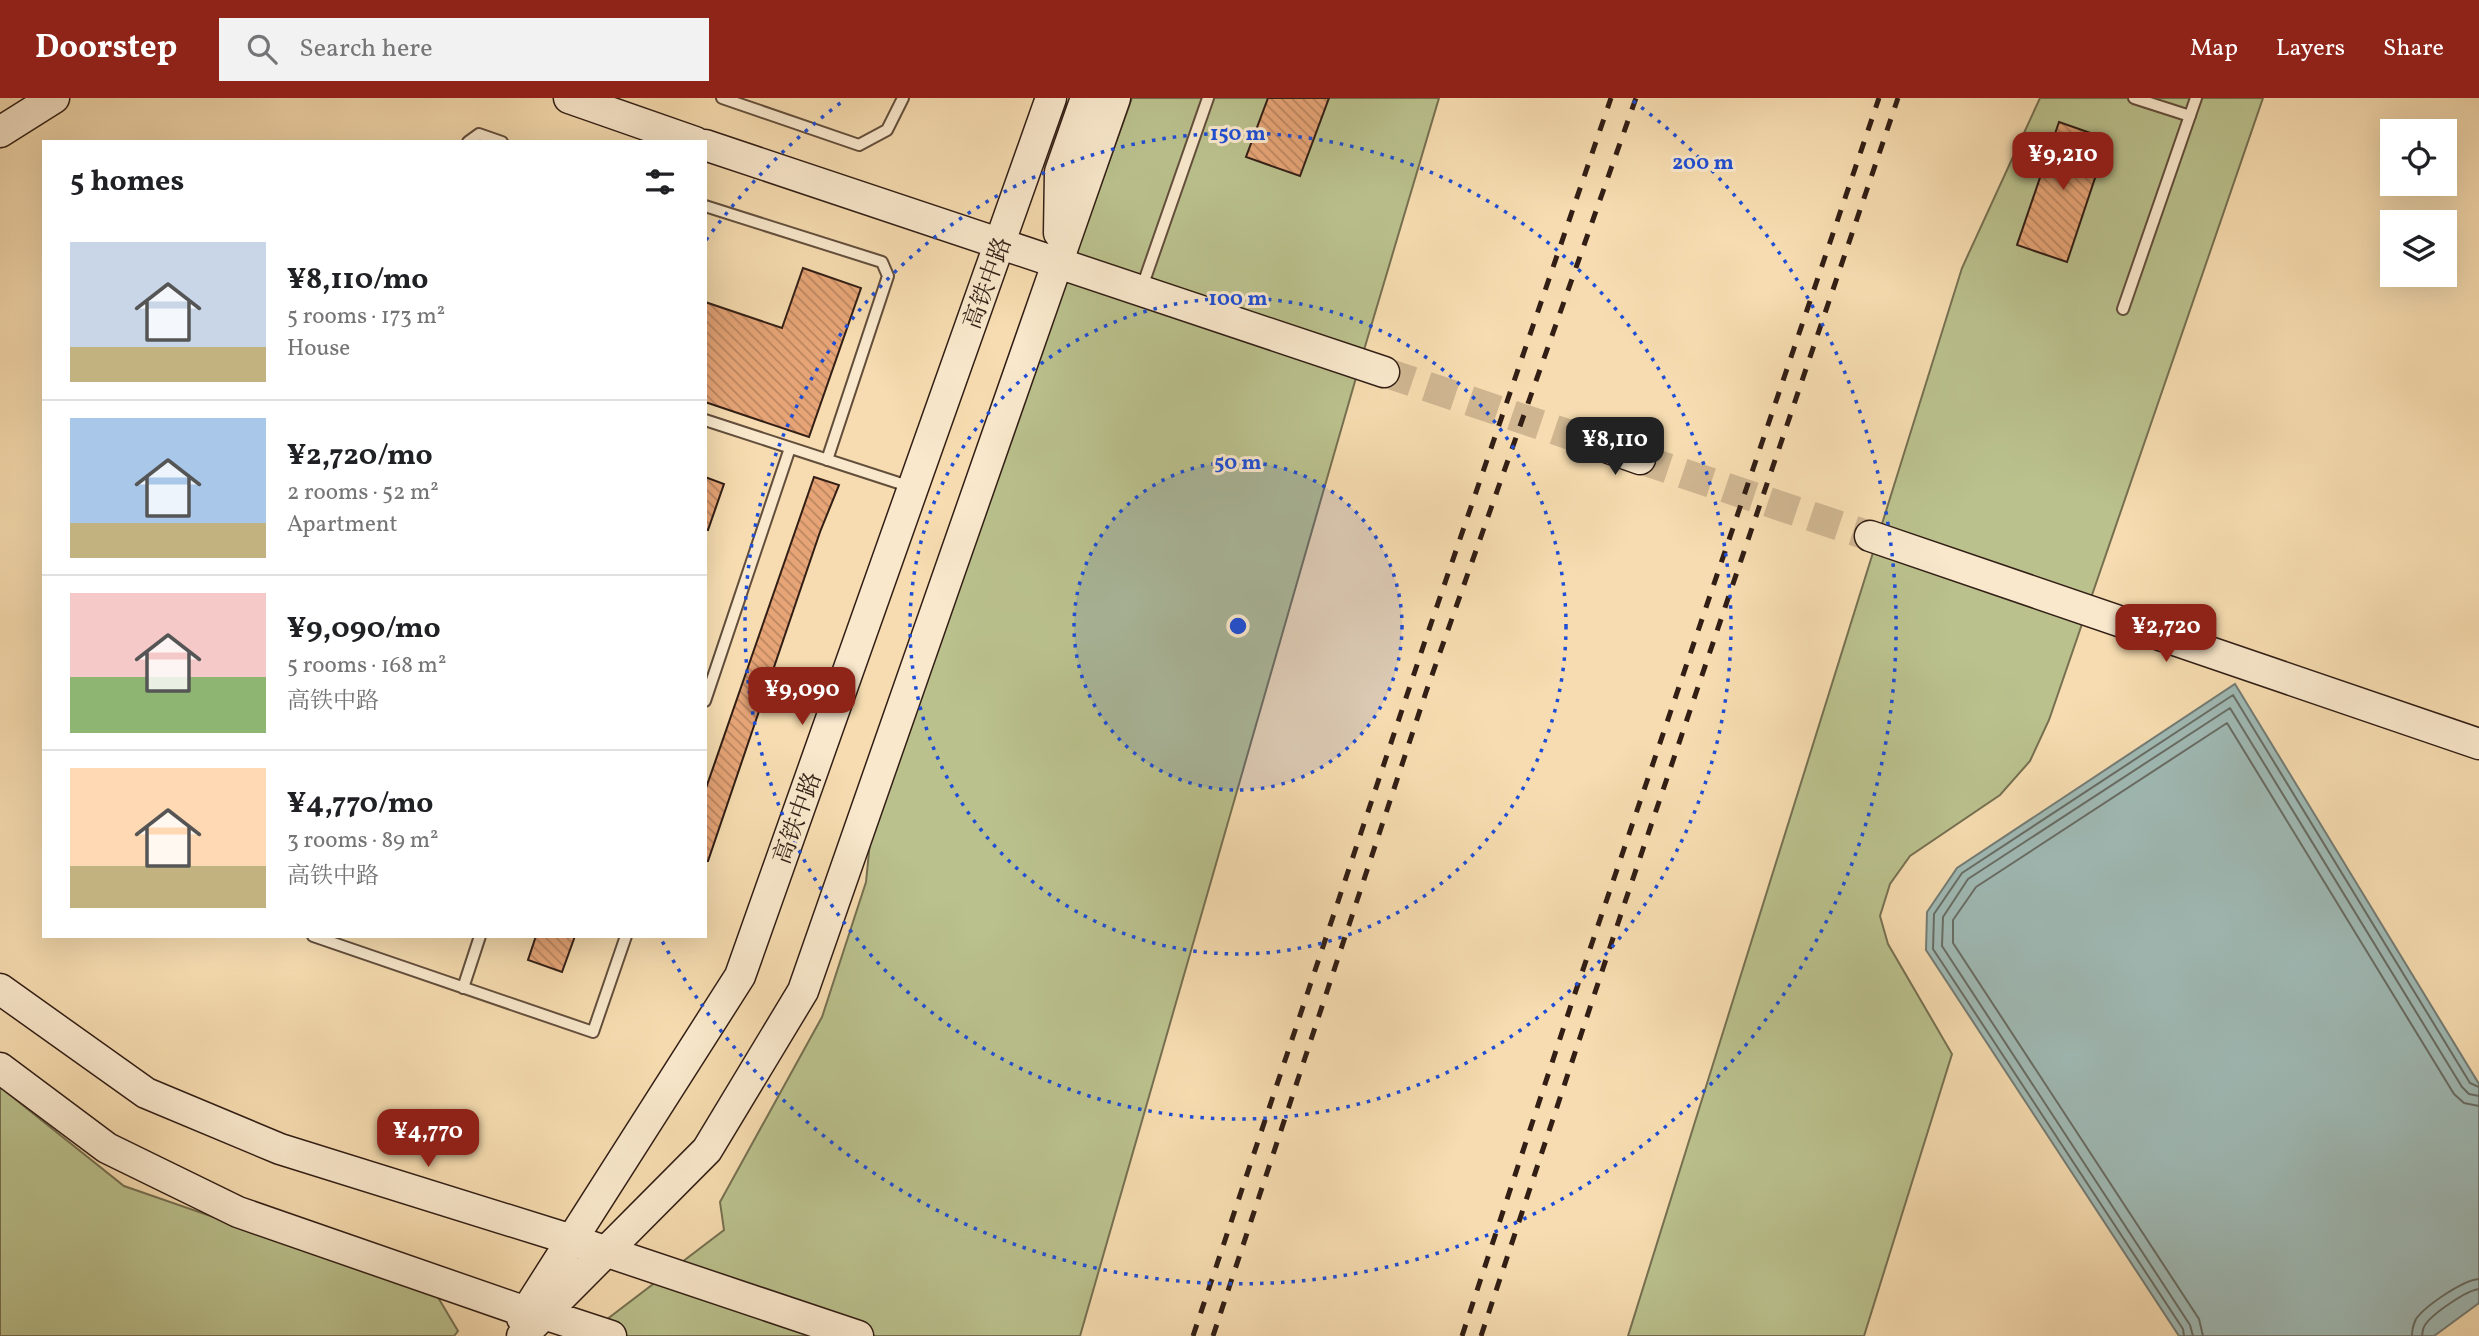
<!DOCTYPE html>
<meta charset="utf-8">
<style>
body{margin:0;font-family:Vollkorn,"Noto Serif SC",serif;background:#f2f2f2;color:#202124;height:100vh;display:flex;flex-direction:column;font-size:26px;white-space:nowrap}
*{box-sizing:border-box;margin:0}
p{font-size:23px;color:#757577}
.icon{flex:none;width:38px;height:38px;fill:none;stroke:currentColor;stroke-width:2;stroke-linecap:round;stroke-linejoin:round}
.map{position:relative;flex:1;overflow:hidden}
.sheet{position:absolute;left:42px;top:42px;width:665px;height:798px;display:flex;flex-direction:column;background:#fff;border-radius:0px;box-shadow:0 7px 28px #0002}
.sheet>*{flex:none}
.buttons{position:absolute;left:2380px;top:21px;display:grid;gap:14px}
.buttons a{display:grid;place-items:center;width:77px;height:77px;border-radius:0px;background:#fff;box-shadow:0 7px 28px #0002;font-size:35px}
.price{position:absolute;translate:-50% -60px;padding:0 16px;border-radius:14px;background:#8f2418;color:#fff;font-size:23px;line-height:46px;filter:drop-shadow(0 2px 4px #0008)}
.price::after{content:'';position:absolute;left:50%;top:42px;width:21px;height:16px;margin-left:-10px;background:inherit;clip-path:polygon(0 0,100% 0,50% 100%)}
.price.active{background:#222;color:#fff}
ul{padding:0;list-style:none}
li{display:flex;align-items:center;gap:21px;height:175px;padding:0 28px}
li+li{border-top:2px solid #e0e0e0}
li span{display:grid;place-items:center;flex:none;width:196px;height:140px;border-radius:0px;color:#555}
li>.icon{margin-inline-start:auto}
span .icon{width:84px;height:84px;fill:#fffc;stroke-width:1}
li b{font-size:30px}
h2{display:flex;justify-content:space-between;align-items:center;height:84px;padding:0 28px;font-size:30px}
header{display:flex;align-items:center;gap:42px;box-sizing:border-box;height:98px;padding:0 35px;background:#8f2418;color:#fff}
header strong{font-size:33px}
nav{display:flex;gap:38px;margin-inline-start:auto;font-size:24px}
.search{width:490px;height:63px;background:#f2f2f2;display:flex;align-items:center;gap:18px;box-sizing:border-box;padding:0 24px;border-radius:0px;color:#757577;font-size:26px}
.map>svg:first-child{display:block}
.green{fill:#bac18d;stroke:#767051;stroke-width:2}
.water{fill:#9fb9b4;stroke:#737b74;stroke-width:2}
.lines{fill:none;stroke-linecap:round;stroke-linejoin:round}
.shore{stroke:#686c64;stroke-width:2}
.building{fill:url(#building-back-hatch);stroke:#321e15;stroke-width:2}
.secondary-tunnel{stroke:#cfb691;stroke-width:30;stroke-dasharray:30 15;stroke-linecap:butt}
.lane-casing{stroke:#634e3c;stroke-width:14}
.secondary-casing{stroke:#321e15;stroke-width:33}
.lane{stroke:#f9e8cc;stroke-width:10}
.secondary{stroke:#f9e8cc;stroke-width:30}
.rail{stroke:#321e15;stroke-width:5;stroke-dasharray:12 12;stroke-linecap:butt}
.ring{fill:none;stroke:#1d4ed8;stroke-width:3.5;stroke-dasharray:3.5 7}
.labels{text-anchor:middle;stroke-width:6;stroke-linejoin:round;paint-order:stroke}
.street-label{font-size:24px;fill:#321e15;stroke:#f9e8cc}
.centre{fill:#1d4ed8;stroke:#f9e8cc;stroke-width:3.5}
.ring-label{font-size:21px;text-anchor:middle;font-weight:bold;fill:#1d4ed8;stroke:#f9e8cc;stroke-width:6;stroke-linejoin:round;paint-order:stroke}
</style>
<header>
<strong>Doorstep</strong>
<div class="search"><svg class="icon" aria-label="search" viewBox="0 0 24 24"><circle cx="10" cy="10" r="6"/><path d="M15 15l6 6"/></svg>Search here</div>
<nav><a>Map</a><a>Layers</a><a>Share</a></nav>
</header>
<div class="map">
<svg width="2479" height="1238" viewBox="0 0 2479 1238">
<defs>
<pattern id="building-back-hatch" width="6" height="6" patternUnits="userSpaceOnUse" patternTransform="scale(1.75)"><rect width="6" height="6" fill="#e7a577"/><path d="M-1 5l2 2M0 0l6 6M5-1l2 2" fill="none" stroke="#bc8660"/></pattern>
</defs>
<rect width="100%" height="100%" fill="#f6dcb0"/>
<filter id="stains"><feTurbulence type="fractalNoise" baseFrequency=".00286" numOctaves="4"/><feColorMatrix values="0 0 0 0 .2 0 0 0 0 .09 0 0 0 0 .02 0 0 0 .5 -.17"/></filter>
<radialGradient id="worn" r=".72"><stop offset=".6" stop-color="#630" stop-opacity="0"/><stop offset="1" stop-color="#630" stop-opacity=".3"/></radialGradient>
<path class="green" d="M1132,0H1439L1364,252L1080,1238H585L724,1132L720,1104L822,919L866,784L872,724Z
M2040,0H2263L2049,622L2030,663L2000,697L1910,758L1890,786L1880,818L1888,846L1952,956L1864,1238H1628L1962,170Z
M0,989L124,1088L436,1196L458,1233L454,1238H0Z"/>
<path class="water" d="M2235,586L2479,986V1205L2434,1238H2179L1926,852L1927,814L1957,770Z"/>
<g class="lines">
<path class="shore" d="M2184,1238L2183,1231L1933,851L1934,816L1962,775L2233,597L2470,985L2479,989
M2193,1238L2190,1227L1942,848L1943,819L1968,781L2230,610L2462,989L2469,996L2479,998
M2203,1238L2199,1221L1953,845V822L1976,789L2227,625L2454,996L2464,1005L2479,1008
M2412,1238C2412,1232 2413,1227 2416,1221C2425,1208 2463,1182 2479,1181
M2422,1238C2423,1233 2422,1231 2425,1227C2432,1216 2467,1192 2479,1191"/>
</g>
<path class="building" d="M1268,0H1329L1300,78L1246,59Z
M2059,24L2108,41L2067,164L2017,147Z
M803,170L861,190L809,339L705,304V204L782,230Z
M705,379L724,386L708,432L705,431Z
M814,379L839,387L820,434L708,763H705V693Z
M536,838H575L562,874L528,862Z"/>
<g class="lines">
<path class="secondary-tunnel" d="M1384,274L1606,349
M1640,361L1870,438"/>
<g class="lane-casing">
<path id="lane" d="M722,0L859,47L887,32L903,0
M2134,0L2190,18
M468,44L479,36L502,44
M705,108L882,164L888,178L827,362
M1141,192L1208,0
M2123,211L2196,0
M705,322L911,389
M705,603L790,350
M313,838L593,934L626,838
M463,890L480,838"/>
</g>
<g class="secondary-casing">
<path id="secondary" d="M569,0L695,44
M0,34L54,0
M705,47C931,124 1158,198 1384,274
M1059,135L1060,74L1086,0
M1606,349L1640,361
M1870,438L2479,646
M0,891L146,995L280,1051L572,1142L858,1238
M0,970L107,1050L238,1114L526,1214L544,1216L611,1238
M522,1220L740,878L1051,0
M522,1238L707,1052L803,893L1115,0"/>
</g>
<use href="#lane" class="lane"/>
<use href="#secondary" class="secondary"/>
<path class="rail" d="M1193,1238L1424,546L1611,0
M1213,1238L1426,594L1636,0
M1462,1238L1573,901L1879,0
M1481,1238L1625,804L1898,0"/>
</g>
<circle cx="1238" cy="528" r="164" fill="#1d4ed8" fill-opacity=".12"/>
<g class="ring">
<circle cx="1238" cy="528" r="164"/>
<circle cx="1238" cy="528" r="328"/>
<circle cx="1238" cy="528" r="493"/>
<path d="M706 142A657 657 0 0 1 843 3M1633 3A657 657 0 1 1 661 841"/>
</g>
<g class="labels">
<g class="street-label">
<text transform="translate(987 185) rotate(-70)" y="8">高铁中路</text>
<text transform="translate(797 720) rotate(-70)" y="8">高铁中路</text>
</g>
</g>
<circle cx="1238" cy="528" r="10" class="centre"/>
<g class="ring-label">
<text x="1238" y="42">150 m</text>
<text x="1703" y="71">200 m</text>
<text x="1238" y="207">100 m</text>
<text x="1238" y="371">50 m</text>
</g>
<rect width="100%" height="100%" filter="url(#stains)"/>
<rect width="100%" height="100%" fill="url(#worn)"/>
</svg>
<div class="buttons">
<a><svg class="icon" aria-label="locate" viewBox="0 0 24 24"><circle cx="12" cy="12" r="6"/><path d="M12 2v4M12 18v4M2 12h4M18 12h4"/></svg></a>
<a><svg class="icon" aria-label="layers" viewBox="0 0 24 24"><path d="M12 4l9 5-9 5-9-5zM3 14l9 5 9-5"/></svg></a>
</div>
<b class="price" style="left:2063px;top:94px">¥9,210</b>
<b class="price active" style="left:1615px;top:379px">¥8,110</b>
<b class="price" style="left:2166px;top:566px">¥2,720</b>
<b class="price" style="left:802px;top:629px">¥9,090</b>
<b class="price" style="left:428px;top:1071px">¥4,770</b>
<section class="sheet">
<h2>5 homes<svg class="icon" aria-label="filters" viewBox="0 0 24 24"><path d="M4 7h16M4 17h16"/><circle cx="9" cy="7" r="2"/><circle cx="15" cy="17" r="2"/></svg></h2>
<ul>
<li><span style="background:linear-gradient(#c9d6e8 75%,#c2b280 0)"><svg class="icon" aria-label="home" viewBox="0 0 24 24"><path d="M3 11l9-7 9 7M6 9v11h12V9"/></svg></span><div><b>¥8,110/mo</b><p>5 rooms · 173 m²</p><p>House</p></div></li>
<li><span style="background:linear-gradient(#a9c7e8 75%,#c2b280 0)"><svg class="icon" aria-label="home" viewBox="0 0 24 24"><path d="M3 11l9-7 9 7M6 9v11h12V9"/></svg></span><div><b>¥2,720/mo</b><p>2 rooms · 52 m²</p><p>Apartment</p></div></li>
<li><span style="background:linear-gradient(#f6c9c9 60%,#8fb573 0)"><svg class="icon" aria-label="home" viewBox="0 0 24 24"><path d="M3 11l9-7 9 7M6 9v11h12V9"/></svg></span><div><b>¥9,090/mo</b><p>5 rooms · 168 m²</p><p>高铁中路</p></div></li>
<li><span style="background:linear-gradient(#ffd9b3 70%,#c2b280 0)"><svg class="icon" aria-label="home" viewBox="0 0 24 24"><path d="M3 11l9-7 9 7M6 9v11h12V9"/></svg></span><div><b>¥4,770/mo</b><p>3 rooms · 89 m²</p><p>高铁中路</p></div></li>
</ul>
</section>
</div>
